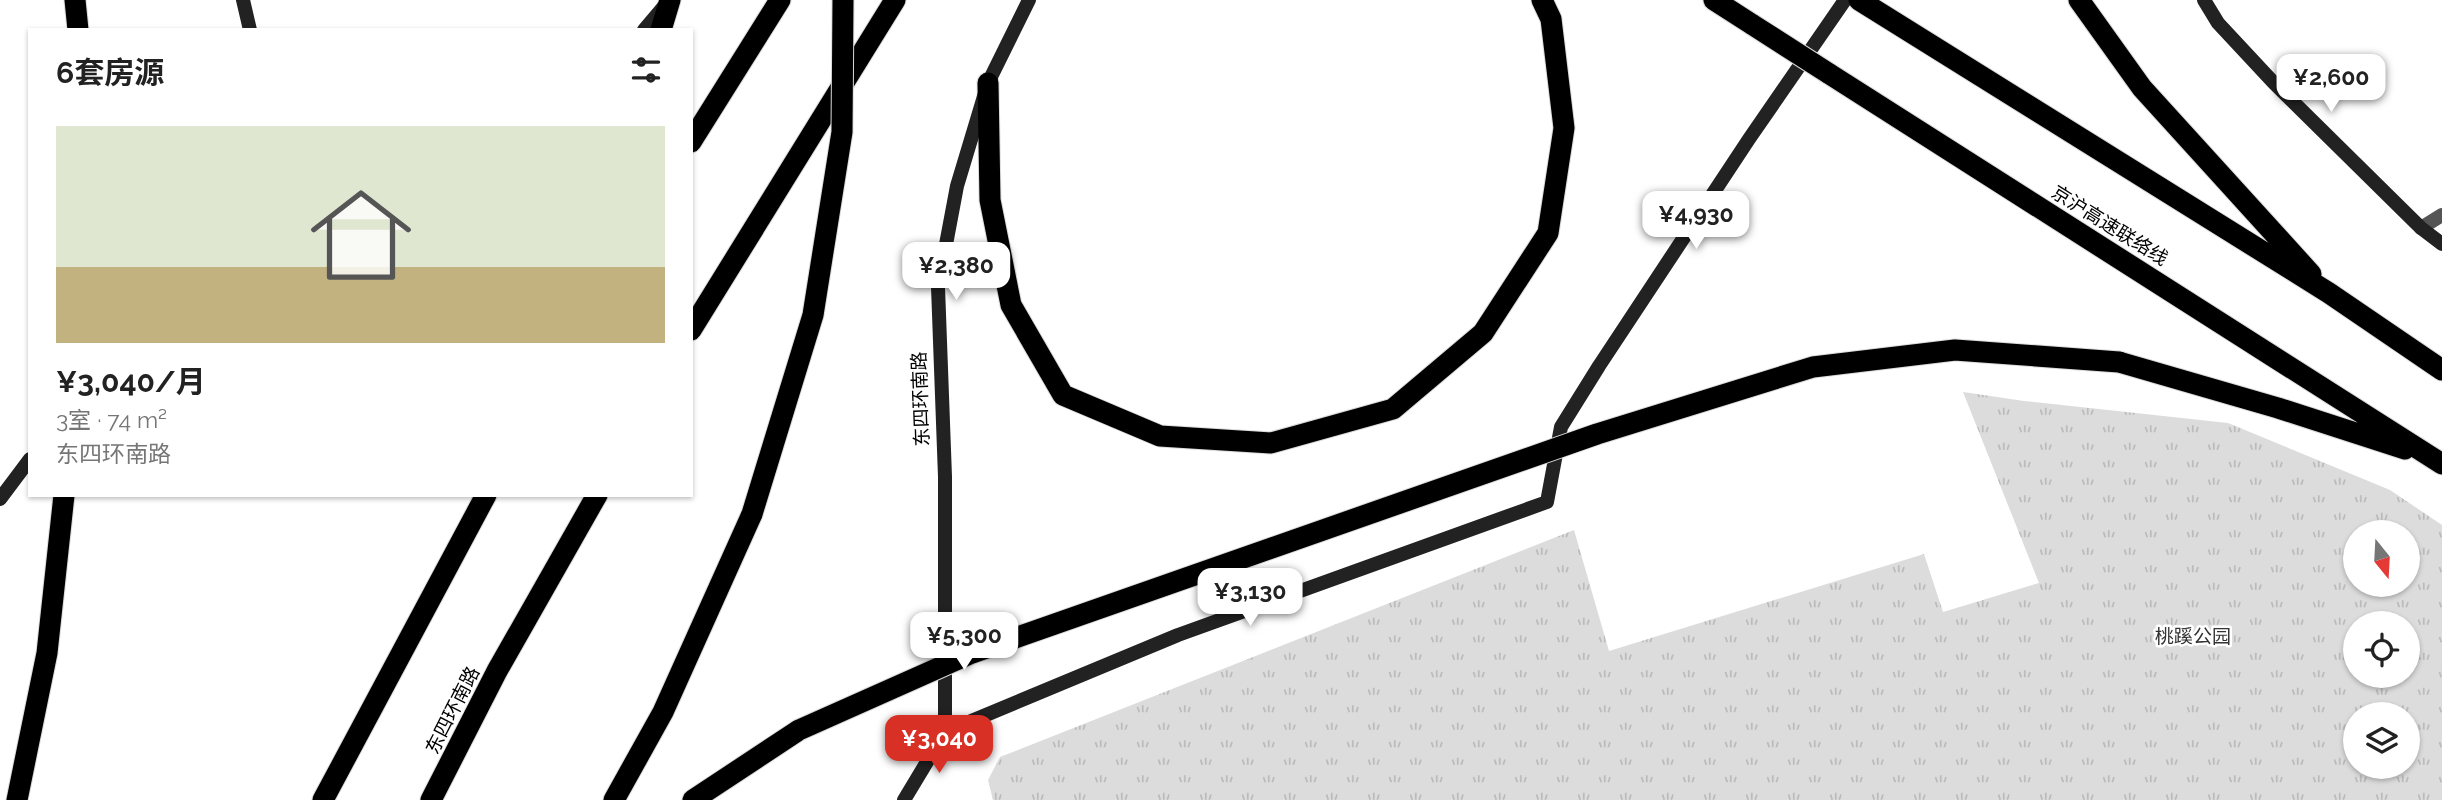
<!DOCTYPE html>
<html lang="zh">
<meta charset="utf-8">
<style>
body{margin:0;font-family:Raleway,"Noto Sans SC",sans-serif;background:#f2f2f2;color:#222;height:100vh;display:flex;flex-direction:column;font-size:26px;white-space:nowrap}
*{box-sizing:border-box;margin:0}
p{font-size:23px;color:#767676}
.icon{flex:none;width:38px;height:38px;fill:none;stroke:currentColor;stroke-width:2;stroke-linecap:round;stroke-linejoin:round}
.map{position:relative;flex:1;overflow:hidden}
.details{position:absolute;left:28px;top:28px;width:665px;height:469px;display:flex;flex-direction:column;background:#fff;border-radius:0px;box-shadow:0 2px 5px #0004}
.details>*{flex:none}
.needle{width:46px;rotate:162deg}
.controls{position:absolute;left:2343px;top:520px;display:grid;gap:14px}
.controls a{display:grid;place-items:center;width:77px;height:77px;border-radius:50%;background:#fff;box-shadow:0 2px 5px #0004;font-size:35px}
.price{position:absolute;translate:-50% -60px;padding:0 16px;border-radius:14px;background:#fff;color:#222;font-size:23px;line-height:46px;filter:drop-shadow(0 2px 4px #0008)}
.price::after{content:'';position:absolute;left:50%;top:42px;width:21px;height:16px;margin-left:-10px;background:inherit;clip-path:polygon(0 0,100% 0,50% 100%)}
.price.active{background:#d93025;color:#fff}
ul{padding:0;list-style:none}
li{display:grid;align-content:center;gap:14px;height:371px;padding:0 28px}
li+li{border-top:2px solid #e0e0e0}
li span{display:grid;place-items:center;height:217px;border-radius:0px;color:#555}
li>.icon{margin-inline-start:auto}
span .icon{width:126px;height:126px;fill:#fffc;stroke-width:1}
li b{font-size:30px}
h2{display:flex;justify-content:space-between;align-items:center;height:84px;padding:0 28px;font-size:30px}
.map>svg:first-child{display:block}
.park{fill:url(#park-tufts);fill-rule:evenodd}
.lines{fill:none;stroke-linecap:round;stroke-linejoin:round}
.highway-casing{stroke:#dbdbdb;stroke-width:23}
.street{stroke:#555;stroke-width:14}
.secondary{stroke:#222;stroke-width:14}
.highway{stroke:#000;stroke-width:21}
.highway-bridge-casing{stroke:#dbdbdb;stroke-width:23;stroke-linecap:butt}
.highway-bridge{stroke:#000;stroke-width:21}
.labels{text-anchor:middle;stroke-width:5;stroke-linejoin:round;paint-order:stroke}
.street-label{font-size:19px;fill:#000;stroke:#fff}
.park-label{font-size:19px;fill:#333;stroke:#fff}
</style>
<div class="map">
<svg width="2442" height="800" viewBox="0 0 2442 800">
<defs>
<pattern id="park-tufts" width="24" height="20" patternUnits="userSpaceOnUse" patternTransform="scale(1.75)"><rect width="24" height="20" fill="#dcdcdc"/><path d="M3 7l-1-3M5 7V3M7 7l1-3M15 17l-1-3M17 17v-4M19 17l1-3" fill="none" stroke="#bbb"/></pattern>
</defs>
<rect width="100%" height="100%" fill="#fff"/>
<path class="park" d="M1963,392L2024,401L2228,423L2390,490L2442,525V800H993L988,780L1000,757L1574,530L1609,651L1924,554L1943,612L2039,583ZM2356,532H2408V584H2356ZM2356,623H2408V676H2356ZM2356,714H2408V766H2356Z"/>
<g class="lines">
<g class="highway-casing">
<path id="highway" d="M75,0L78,30
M1714,0L1753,25
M1859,0L2329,293L2442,370
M2079,0L2142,88L2311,274
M661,30L670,0
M1828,73L2442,464
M988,83L990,200L1011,305L1063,395L1160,436L1271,443L1393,409L1483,333L1548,233L1564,128L1551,19L1542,0
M691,142L780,0
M691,330L895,0
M2119,362L2278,408L2405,449
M17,800L47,653L64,495
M323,800L486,495
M431,800L497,671L597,495
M614,800L663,712L752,514
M693,800L799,730"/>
</g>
<path class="street" d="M2421,228L2442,215"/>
<path class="secondary" d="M243,0L250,30
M2204,0L2218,23L2273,82L2421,228L2442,244
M644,30L666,4
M0,499L30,459
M945,732L1178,635L1547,502L1561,427L1599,366L1749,139L1845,0
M904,800L945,732V477L938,287L957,186L988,83L1029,0"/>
<use href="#highway" class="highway"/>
<g class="highway-bridge-casing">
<path id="highway-bridge" d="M1753,25L1828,73
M752,514L813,315L842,132L843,0
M799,730L972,653L1597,434L1813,367L1955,350L2119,362"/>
</g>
<use href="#highway-bridge" class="highway-bridge"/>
</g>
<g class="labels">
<g class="street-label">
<text transform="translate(2110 225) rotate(32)" y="7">京沪高速联络线</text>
<text transform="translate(920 399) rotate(-92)" y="7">东四环南路</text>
<text transform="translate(452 710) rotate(-63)" y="7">东四环南路</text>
</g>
<g class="park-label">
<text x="2193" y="643">桃蹊公园</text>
</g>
</g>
</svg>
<div class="controls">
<a><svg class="needle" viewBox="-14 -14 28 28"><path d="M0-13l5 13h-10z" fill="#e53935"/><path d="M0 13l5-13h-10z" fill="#767676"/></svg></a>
<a><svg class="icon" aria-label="locate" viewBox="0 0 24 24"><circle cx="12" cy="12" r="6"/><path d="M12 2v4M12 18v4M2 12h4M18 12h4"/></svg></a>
<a><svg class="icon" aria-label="layers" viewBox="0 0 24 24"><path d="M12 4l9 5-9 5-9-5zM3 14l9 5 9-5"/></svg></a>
</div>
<b class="price" style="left:2331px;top:114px">¥2,600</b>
<b class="price" style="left:1696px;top:251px">¥4,930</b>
<b class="price" style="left:956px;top:302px">¥2,380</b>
<b class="price" style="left:1250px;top:628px">¥3,130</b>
<b class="price" style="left:964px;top:672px">¥5,300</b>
<b class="price active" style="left:939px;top:775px">¥3,040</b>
<section class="details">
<h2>6套房源<svg class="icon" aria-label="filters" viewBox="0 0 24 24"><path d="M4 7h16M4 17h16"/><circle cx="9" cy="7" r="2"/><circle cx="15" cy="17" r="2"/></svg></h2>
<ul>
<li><span style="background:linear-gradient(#dfe7d0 65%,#c2b280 0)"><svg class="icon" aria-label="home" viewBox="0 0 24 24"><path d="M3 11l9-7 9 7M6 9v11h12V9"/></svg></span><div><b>¥3,040/月</b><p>3室 · 74 m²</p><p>东四环南路</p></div></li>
</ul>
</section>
</div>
